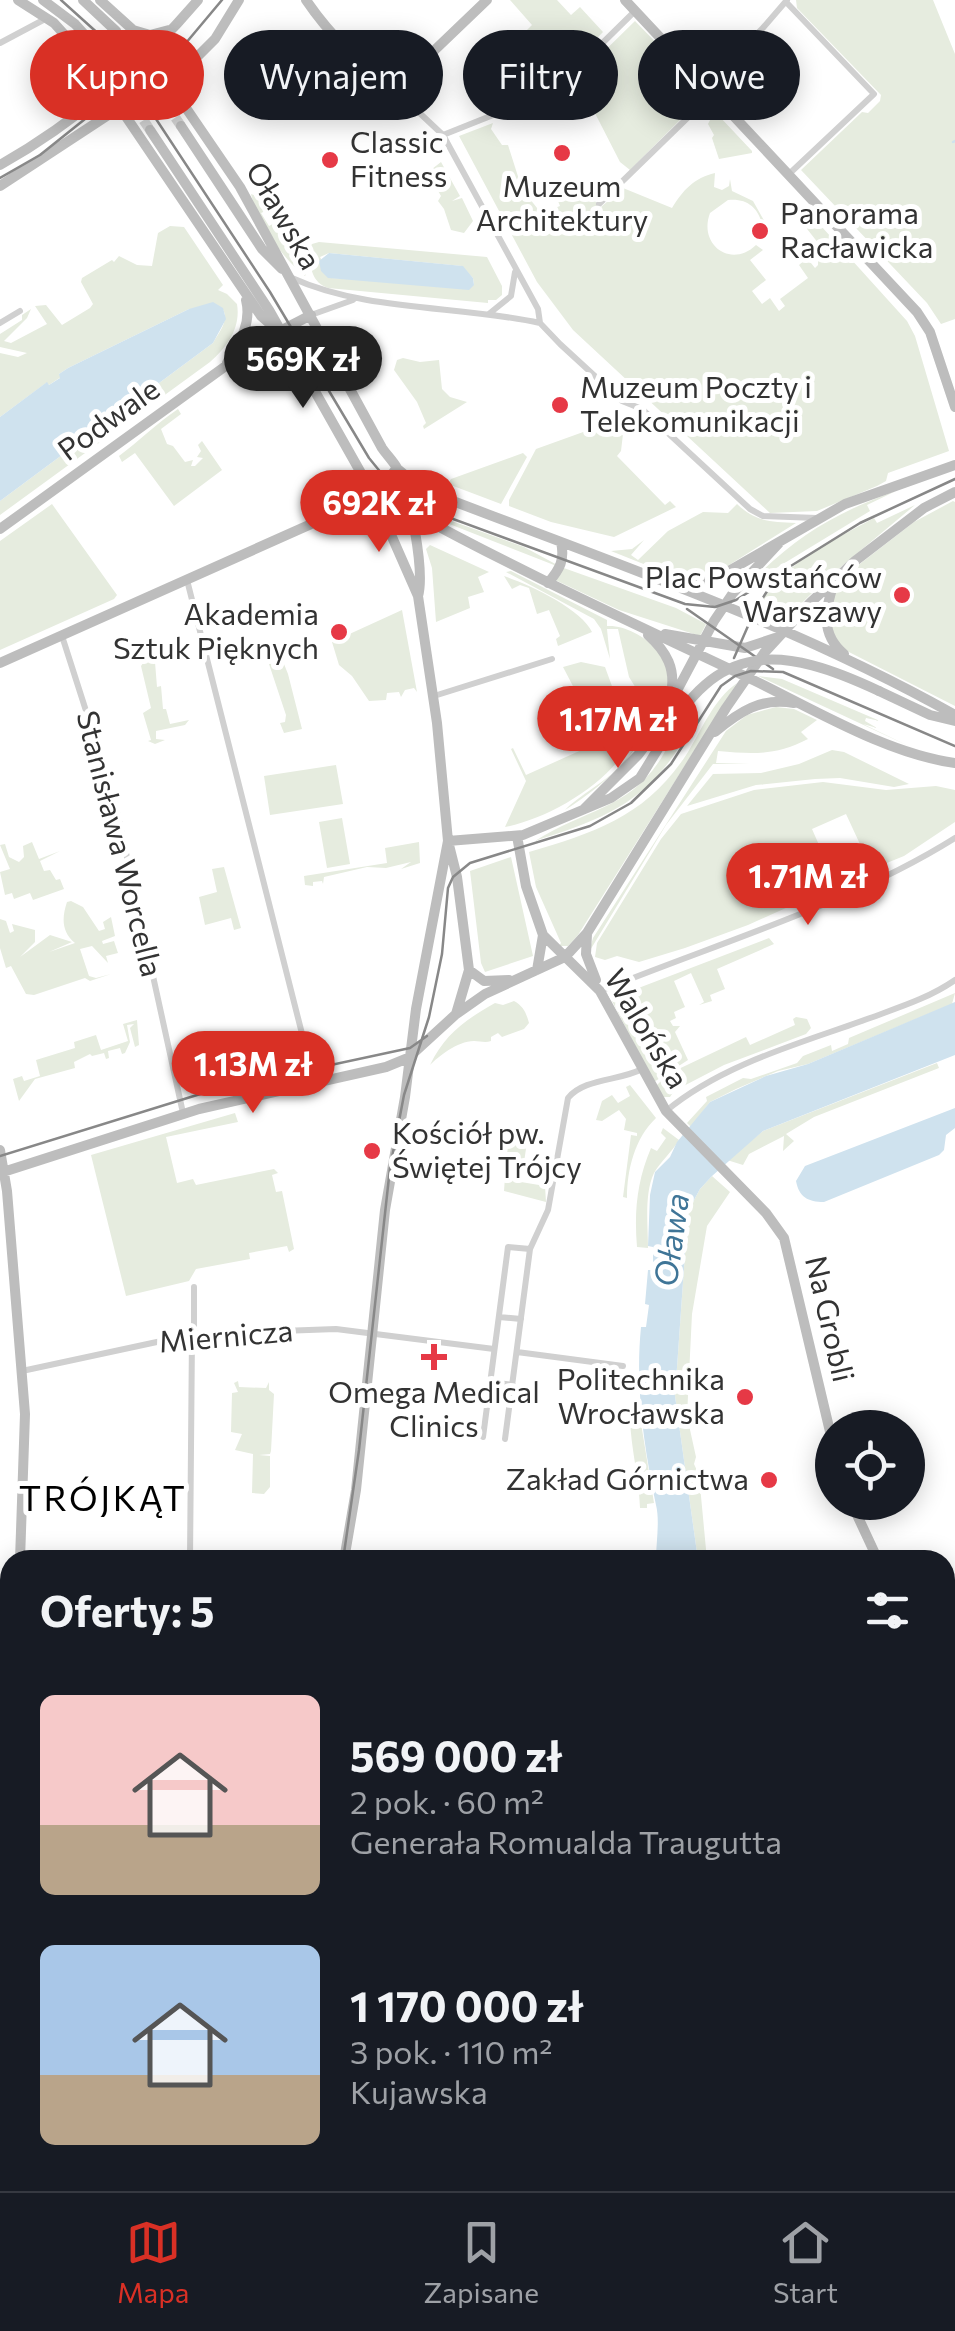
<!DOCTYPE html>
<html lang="pl">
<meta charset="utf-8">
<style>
body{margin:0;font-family:Commissioner,sans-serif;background:#242831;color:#f1f3f6;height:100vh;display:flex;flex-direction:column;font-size:38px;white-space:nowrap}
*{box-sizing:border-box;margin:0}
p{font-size:32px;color:#9ea1a6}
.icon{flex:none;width:55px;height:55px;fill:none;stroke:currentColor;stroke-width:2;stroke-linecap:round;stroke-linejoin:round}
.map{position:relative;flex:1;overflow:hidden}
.details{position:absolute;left:0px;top:1550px;width:955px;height:642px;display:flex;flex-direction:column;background:#171b24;border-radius:30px 30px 0 0;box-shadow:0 5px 25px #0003}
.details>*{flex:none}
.banner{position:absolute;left:30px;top:30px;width:895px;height:90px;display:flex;gap:20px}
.tools{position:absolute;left:815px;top:1410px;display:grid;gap:20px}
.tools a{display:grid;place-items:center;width:110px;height:110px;border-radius:50%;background:#171b24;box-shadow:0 5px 25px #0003;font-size:50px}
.price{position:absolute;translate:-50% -85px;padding:0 22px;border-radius:35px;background:#d93025;color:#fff;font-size:32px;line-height:65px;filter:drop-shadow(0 2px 5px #0008)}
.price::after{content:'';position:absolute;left:50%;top:60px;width:30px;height:22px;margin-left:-15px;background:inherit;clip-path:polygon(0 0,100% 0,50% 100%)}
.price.active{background:#222;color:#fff}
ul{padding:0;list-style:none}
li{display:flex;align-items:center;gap:30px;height:250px;padding:0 40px}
li span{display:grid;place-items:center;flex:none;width:280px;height:200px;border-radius:15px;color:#555}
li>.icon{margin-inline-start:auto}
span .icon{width:120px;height:120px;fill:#fffc;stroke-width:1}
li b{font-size:42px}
h2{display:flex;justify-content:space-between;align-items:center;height:120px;padding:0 40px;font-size:42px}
.tag{padding:0 35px;border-radius:45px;background:#171b24;box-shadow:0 5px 25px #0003;font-size:35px;line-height:90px}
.tag.active{background:#d93025;color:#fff}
.dock{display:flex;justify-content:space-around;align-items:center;height:140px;border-top:2px solid #363941;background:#171b24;font-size:28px;color:#9ea1a6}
.dock a{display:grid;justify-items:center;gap:5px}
.dock .active{color:#d93025}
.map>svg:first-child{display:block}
.green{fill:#e6ecdf;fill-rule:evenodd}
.water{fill:#cfe2ee}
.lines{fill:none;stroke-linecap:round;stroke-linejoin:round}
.stream{stroke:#cfe2ee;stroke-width:2.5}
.secondary-tunnel{stroke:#d6d6d6;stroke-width:10;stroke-dasharray:10 5;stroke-linecap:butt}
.street{stroke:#d0d0d0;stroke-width:6}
.secondary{stroke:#bdbdbd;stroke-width:10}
.tram{stroke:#888;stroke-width:2.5}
.secondary-bridge{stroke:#bdbdbd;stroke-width:10}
.poi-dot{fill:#e63946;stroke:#fff;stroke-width:4}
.labels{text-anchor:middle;stroke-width:10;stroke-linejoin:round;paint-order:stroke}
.poi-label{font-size:30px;fill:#333;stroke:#fff;text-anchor:start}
.street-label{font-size:30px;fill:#333;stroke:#fff}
.water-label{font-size:32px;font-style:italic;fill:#3f7597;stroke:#fff}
.quarter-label{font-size:35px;letter-spacing:2.5px;fill:#000;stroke:#fff}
</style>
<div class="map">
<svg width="955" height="2191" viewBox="0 0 955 2191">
<rect width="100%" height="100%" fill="#fff"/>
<path class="green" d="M510,0H557L571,15L580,7L603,32L571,65L548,81L524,33L532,25Z
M796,0H933L955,54V319L941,324L927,303L801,170L862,112L868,113L880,101L881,95L797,8Z
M635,21L700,88L702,98L630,170L620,162L579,82L583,72Z
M719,116L752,151V153L719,159L712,138L714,135L708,124L711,118Z
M493,123L491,129L502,145H508L522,189L541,213L560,206L556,196L587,185L591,197L601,207L623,188L672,208C683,190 694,178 715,173L714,187L722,190L729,186L730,179L732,191L753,201L766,224H762C758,207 746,198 728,200L710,213C698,245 731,269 756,245L763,250L750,260L766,280L752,291L762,304L770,298L779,311L785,306L780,299L808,278L799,265L807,258L815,268L818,265V255L826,261L820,254L826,253L800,220L812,216L907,321L915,336L949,451L888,473L886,481L877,486L817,511L770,513L573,330L537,282L459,136Z
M441,162L460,196L452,201L462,198L473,221L464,233L451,230L444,209L438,201L441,196L430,177L423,176Z
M251,194L266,200L262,208L268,204L272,208L261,213L269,226L282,219L277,228L279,234H286L289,224L307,272L305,276C282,258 258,223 251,194Z
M170,226L184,227L223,285L218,290L227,294L237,304C241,328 227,347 210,362L0,515V501L213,343C220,331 230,319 222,308L189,309L68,368L59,374L61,377L49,385L46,383L0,417V353L18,357L27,353L0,347V334L22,320V315L31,309L27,318L4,341L11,343L47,324L35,306L46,305L62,325L90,308L93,304L81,282L82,278L112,260L114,262L119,256L137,265L152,266L158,233Z
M319,242L487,257L502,286V295L496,300H488V303L328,288C311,282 311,267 308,251L312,244ZM329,253L462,266L473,278L474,285L331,278L320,257Z
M403,358L420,362L439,360L442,389L450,397L467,402L424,429L423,426L426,423L417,402L394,370L397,360Z
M178,409L181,414L161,429L167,444L173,446L185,462L193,460L191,466H195L203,458L197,457L201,451L198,445L202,441L222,470L174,506L135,453L122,462L119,456C139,441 156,424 178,409Z
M611,422L623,434L621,451L617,456L665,505L670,501L676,507L614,537L551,522L509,506V500L536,449Z
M523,453L527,457L501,504L448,484L451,479Z
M896,491L867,505L870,511L747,586C793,538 834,513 896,491Z
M953,501L955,502V706L843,649C826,629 826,599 843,577L914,522Z
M52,504L117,595L114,599L0,650V541Z
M737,504C756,522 771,522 796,523L718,572L693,579L676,577L611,551L632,549L644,540L631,555L638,560L668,531L703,512L728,513Z
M915,505L824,581L784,621L757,610C780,564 831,542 874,518L877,523Z
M435,515L524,547L561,567L676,608L706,624L700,636L619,610L551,578L554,565L434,518Z
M430,545L489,572L478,577L484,592L468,597L470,608L436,622L432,568L426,549Z
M511,571L607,620V626C624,625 644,636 655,648C683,678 664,698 649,725C629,761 603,786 565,810C583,791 635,767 638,737C639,724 631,710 626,698L645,726L654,717L629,677L618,629H607L610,659L601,629L594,619L506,572Z
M504,576C528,584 582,609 592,632L558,646L556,639L560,636L549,610L537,614L529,588L520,585L512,589Z
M402,610L417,692L414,688L405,690L401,697L399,692L387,693L386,700L369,701L352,676L339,665L332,642Z
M261,644H276L288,674L302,729L284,733L280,723L285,722L286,715L265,652L261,653L257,648Z
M146,659L155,662L157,687L161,686L163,709H166L170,724L189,720L185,725L156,731V739L165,740L155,744L148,741L151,740L143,713L151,708L141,666Z
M581,662L605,667L632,741C609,783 551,818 505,827L526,781L511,749L513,748L526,775L586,748L584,741L598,734L563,667Z
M758,676L782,679L880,721L866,718L865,721L877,728L863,724L913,748Z
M737,683L578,935L568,946H559L561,943L536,887L529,852C597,832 648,815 688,752C702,729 714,699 737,683Z
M776,707L794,709L817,720L801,732L808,739C775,756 753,754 718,751L716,763L750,764H713L666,825L589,952L593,938L726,731L747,715Z
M669,744L678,749C640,807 596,821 535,841C590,806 637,809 669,744Z
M832,750L844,752L909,784L894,787L840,778L815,779L756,785L687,806L713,774L761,773L799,764Z
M336,765L343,804L270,815L264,776Z
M823,782L886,790L936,786L955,790V822L904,856L867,871L863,862L865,855L846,814L812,829L830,870L844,864L850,879L748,925L685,948L639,962L617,956L605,960L595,957L597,943L661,839L681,814L754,790Z
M342,818L350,864L327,868L319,822Z
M32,842L39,859L60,851L40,861L44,871L50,870L56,880L60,879L64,889L33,900L30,893L14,899L12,893L5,895L0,872L10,869L0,845L5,844L9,857L19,862L24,857L23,846Z
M419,842L420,863L401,869L411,862L386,868L367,867L324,877L323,884L322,881L313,882V886L305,885L304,876L387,863L385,848Z
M511,857L533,956L485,972L481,963L470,871Z
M224,867L241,928L234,930L231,918L205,925L199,897L217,892L212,869Z
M71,901L83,907L99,931L105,929L103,922L111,917L115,936L102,941L103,944L114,941L118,953L106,956L108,963L92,946L80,949L89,976L96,978L111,974L90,981L85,978L34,995L26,994L11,966L6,968L0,948V919L6,921L10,933L14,931L12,924L35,930V942L20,957L50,935L72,942L49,952L75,943C61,932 62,917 67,902Z
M769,938L774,944L717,969L725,989L710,995L712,1001L699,1005L704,1002L691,973L674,981L685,1007L674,1012L676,1018L670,1021L673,1026H680L675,1032L688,1060L654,1082L612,1001L615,997Z
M955,993L952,1004L808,1064L778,1071L736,1089L710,1102L691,1127L687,1123L707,1101L706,1097L743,1078L751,1079L797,1063L803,1056L831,1045L832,1051L848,1044L849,1038Z
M514,1001C523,1006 526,1012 529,1023L524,1029L502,1037L498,1033L491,1037V1041C485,1043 480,1041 474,1041C457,1041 438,1057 430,1065C445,1034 465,1020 495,1003L503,1005Z
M796,1017L807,1019L811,1028L806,1034L724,1065L674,1091L670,1097H663L656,1086L668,1074L746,1037L750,1045L795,1025L793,1019Z
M137,1020L139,1045L135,1047L130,1028L134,1024L127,1025L130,1042L125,1053L122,1054L120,1048L108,1051L109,1058L106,1059L104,1053L92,1056L90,1054L74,1062L75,1068L35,1079L19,1101L13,1079L22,1076L24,1081L40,1076L36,1060L75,1048L74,1042L96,1035L101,1050L128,1041L123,1024Z
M937,1063L939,1068L814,1117L786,1134L794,1141L783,1151L784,1136L749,1154L743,1165L727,1160L763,1131Z
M630,1085L656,1118C635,1138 627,1169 627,1198L623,1197L631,1135L637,1136V1133L624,1130L626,1119L619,1110L602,1121L596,1120L602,1101L612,1095L618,1103L630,1096L626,1087Z
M235,1113L238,1122L166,1137L177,1183L193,1179L196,1185L274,1169L278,1173L272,1175L276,1192L282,1191L294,1249L289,1252L287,1246L249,1253L250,1259L196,1269L189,1281L126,1296L91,1155Z
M663,1128L679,1140C672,1152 660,1162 654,1173C644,1194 648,1226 648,1248L637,1247C634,1211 637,1181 651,1148L657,1151L666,1138L661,1133Z
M529,1129L521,1182L545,1186L546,1202L504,1191L507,1148L514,1145L519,1131Z
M712,1176L730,1192L707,1226L692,1314L687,1416L696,1457L694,1464L699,1475L707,1560H698L675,1396L688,1211L700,1189Z
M238,1381L239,1387L266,1388L269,1382V1390L274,1394L271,1451L270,1454L259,1455L270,1456V1487L264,1494L252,1493L253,1454L235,1450L242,1434L231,1432L232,1393L238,1392L234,1383Z
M640,1417L654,1503L647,1504V1508H640C639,1477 631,1449 630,1419Z
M945,1736L955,1753L946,1759L955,1774V1875L945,1881Z
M307,2182H513L523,2191H297Z
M540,2183L783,2182L788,2191H532Z"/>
<path class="water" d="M329,253L463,266L473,278L474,285L469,290L328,278L321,271L319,261Z
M213,302L223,308L226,319L213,343L0,501V417L47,382L49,385L60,378L59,374L68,368L189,309Z
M955,1002V1055L763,1131L712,1176L700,1189L688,1211L675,1396L698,1560H656C656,1543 660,1521 656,1505C644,1447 635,1388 641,1327H646L649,1305L645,1304L648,1270H653V1247L648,1246L650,1195L655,1172L670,1157L677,1142L710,1102L766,1076L808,1064Z
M955,1108V1128L946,1135L944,1150L939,1155L824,1202C808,1202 799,1197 796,1181L805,1166Z"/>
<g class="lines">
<path class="stream" d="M953,142L955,141"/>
<path class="secondary-tunnel" d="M116,31L181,126
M94,45L150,130"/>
<path class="street" d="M786,2L874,94L789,174
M0,43L47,18
M705,85L762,29L787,0
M394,89L443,135L538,309L540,323L560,344L622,401L642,409L750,509L763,516L817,518
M443,135L541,96L568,77L635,11
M599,204L713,93
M292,278C367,312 459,305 540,323
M490,313L511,296L515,272
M311,315L353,300
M0,323L20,311
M187,580L314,1081
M62,636L114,798L183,1113
M434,696L552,659
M600,991C715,944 850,904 955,838
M666,1111C724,1063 802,1043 870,1018C900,1007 929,998 955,980
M194,1287V1334
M499,1317L521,1319
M517,1352L623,1366
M22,1371L194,1334L336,1329L494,1349
M489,1382L513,1385
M483,1437L508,1247L530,1249
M505,1439L530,1249L548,1210L568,1098C584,1078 620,1081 642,1069
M190,1560L192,1335
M0,1587L10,1583
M0,1946L10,1941
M0,2144L10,2140"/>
<path class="secondary" d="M18,0L54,23L89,62L261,316L277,330
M43,0L75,24L94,45
M83,0L116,31
M100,0L132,29L240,187L382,448C386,454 393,461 397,468C410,491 425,572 418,596
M306,0C329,34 361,65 394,89L487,0
M625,0L917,312L930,332L955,407
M133,30L150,35L169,30
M94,65L134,78H165
M114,88H150L183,103
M185,102L186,80L195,61
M181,126L262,249L282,269
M150,130L269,310L374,496L418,596L437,723L448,841L416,1009L405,1097L385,1210L356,1490L344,1560
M0,165C73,124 144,64 198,0
M0,186L198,56L215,39L239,0
M227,363C239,343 252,324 246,300
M399,470L411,480L445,498C617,564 793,624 955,715
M374,496L410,511C521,572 637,625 751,679C813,709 887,754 955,763
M0,529L259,342L311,315
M548,583C560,569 565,560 561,542
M834,583C825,609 820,634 844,654
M680,586L720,576L845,504L955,465
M665,634L745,648L775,638
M648,635C667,652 676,669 671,694
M0,663L374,496L397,468
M879,691L930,715L955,721
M715,732C739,712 761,697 794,703
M584,809L638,755L654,734L714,621L733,593L779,543
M517,836L526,886L543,935L600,991L666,1111L766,1213L784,1238L832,1440
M448,841L523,835L611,798L640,778L661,744
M449,845L457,877L469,970L456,1014
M587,934L586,954L596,980
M469,970L484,981L509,980
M537,970L543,935
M0,1150L7,1191L25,1414L20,1560
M0,1173L199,1109L386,1067L408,1058L455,1015L485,994L565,957L587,933L726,708L764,653L810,603L855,561L924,508L955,492
M851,1502L878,1560
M945,1692L955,1712
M0,1746L10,1741
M0,1810L10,1840
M59,2191V2182
M160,2191L167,2182"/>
<path class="tram" d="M61,0L102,37L270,292L369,458L391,485L415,505L685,604L715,607L736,600L860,523L955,479
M112,41C128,62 151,63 173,50
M0,178L40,155L95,111L170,62L222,0
M687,609L773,669
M734,658L755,610L773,582
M0,1156L210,1091L410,1048L427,1036
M343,1560L359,1450L390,1168L404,1095L429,1017L442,954L448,888L453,877L470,863L590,826L631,803L671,764L721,686L735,676L751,671L783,672L955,746
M158,2191L165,2182"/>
<path class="secondary-bridge" d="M661,744C717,638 783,646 879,691"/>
</g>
<g class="poi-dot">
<circle cx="562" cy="153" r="10"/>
<circle cx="330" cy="160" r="10"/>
<circle cx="760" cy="231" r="10"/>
<circle cx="560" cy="405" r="10"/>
<circle cx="902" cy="595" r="10"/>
<circle cx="339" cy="632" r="10"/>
<circle cx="372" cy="1151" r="10"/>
<path d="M429 1342h10v10h10v10h-10v10h-10v-10h-10v-10h10z"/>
<circle cx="745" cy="1397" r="10"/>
<circle cx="769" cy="1480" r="10"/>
</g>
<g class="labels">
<g class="poi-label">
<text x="350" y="153">Classic<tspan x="350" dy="34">Fitness</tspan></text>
<text x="562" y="197" text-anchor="middle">Muzeum<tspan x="562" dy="34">Architektury</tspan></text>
<text x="780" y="224">Panorama<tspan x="780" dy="34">Racławicka</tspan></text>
<text x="580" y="398">Muzeum Poczty i<tspan x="580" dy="34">Telekomunikacji</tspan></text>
<text x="882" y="588" text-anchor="end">Plac Powstańców<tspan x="882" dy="34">Warszawy</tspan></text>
<text x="319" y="625" text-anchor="end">Akademia<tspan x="319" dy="34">Sztuk Pięknych</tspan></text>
<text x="392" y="1144">Kościół pw.<tspan x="392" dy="34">Świętej Trójcy</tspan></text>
<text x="725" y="1390" text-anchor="end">Politechnika<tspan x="725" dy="34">Wrocławska</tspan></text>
<text x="434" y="1403" text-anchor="middle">Omega Medical<tspan x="434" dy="34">Clinics</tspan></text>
<text x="749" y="1490" text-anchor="end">Zakład Górnictwa</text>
</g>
<g class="street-label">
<text transform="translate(283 216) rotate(60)" y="10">Oławska</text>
<text transform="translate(109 420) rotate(-36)" y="10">Podwale</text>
<text transform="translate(119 844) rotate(76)" y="10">Stanisława Worcella</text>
<text transform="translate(646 1029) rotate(59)" y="10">Walońska</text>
<text transform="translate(829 1319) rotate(77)" y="10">Na Grobli</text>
<text transform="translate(226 1337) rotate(-5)" y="10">Miernicza</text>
</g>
<g class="water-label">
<text transform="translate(672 1240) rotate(-82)" y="11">Oława</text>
</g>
<g class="quarter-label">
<text x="103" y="1511">TRÓJKĄT</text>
</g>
</g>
</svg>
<div class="tools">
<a><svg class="icon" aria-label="locate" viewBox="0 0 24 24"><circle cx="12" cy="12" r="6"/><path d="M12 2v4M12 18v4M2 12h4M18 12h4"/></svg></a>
</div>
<b class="price active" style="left:303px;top:411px">569K zł</b>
<b class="price" style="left:379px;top:555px">692K zł</b>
<b class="price" style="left:618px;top:771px">1.17M zł</b>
<b class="price" style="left:808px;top:928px">1.71M zł</b>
<b class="price" style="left:253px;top:1116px">1.13M zł</b>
<div class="banner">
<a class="tag active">Kupno</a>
<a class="tag">Wynajem</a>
<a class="tag">Filtry</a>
<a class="tag">Nowe</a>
</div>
<section class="details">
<h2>Oferty: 5<svg class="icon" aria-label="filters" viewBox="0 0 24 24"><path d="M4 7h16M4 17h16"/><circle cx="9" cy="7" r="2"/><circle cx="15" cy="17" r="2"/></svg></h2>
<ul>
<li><span style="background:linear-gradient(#f6c9c9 65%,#b9a48a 0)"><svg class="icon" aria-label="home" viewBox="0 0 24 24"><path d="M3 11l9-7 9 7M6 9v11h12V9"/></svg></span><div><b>569 000 zł</b><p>2 pok. · 60 m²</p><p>Generała Romualda Traugutta</p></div></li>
<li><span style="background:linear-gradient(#a9c7e8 65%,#b9a48a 0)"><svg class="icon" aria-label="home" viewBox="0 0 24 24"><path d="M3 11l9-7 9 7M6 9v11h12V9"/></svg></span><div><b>1 170 000 zł</b><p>3 pok. · 110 m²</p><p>Kujawska</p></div></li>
</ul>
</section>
</div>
<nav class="dock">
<a class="active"><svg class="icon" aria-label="map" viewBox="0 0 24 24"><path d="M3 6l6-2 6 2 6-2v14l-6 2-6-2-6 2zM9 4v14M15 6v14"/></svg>Mapa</a>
<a><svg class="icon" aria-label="saved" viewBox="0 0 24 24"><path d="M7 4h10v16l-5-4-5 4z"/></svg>Zapisane</a>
<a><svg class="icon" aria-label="home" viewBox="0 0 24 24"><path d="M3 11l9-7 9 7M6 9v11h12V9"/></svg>Start</a>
</nav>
